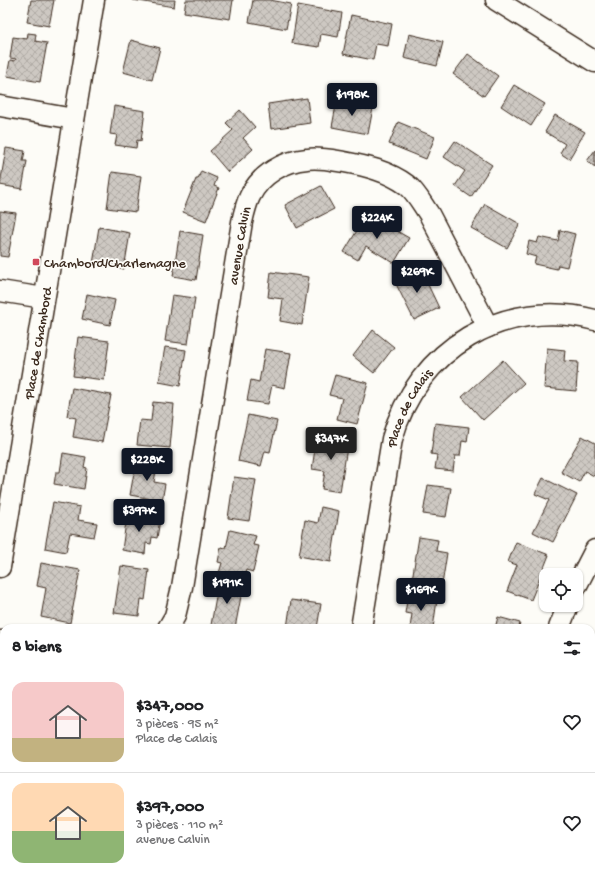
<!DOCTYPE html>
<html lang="fr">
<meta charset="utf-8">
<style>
body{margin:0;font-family:"Gochi Hand",sans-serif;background:#f2f2f2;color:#202124;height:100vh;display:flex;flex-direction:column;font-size:15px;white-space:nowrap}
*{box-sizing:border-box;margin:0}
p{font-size:13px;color:#757577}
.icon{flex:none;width:22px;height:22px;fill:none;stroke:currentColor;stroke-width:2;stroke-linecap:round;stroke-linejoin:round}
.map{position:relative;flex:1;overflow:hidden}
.drawer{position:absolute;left:0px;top:624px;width:595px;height:256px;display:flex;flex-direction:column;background:#fff;border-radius:12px 12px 0 0;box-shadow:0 1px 3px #0004}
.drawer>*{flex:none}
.tools{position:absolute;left:539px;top:568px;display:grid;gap:8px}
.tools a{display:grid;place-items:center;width:44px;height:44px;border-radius:8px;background:#fff;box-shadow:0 1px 3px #0004;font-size:20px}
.price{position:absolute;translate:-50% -34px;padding:0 9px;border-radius:4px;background:#111827;color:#fff;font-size:13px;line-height:26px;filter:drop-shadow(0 1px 2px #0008)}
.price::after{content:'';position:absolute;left:50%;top:24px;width:12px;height:9px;margin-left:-6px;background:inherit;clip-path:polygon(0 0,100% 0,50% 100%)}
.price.on{background:#222;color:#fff}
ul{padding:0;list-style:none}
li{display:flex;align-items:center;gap:12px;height:100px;padding:0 12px}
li+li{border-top:1px solid #e0e0e0}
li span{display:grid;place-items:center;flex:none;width:112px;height:80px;border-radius:12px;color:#555}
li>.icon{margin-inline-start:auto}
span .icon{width:48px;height:48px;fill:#fffc;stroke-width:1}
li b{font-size:17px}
h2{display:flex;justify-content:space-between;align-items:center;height:48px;padding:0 12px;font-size:17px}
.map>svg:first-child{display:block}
.building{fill:url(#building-cross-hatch);stroke:#3b2a1e}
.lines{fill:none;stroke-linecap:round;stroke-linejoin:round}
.minor-casing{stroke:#3b2a1e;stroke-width:23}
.minor{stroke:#fdfcf7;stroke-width:20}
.poi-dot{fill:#d1495b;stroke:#fdfcf7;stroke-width:1.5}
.labels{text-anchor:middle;stroke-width:3.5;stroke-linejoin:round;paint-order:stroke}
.street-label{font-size:14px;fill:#3b2a1e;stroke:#fdfcf7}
.poi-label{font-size:14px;fill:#3b2a1e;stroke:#fdfcf7;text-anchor:start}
</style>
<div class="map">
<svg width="595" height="880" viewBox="0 0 595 880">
<defs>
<pattern id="building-cross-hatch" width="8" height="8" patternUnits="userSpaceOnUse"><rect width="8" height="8" fill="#cdc8c2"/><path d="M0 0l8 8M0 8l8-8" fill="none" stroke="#b1aca6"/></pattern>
</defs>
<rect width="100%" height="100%" fill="#fdfcf7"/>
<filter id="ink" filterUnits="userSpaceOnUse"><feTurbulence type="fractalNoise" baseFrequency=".025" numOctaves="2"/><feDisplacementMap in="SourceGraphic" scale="8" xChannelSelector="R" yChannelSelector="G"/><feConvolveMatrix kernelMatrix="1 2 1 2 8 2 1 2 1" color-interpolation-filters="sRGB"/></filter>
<g filter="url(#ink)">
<path class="building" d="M31,0H54L49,26L27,22Z
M133,0H175L174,7Z
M186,0H233L230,19L184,12Z
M253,0H270L291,4L286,29L249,22Z
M298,5L342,13L338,37L321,34L319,47L292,43Z
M351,15L392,24L388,46L376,44L373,60L343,54Z
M28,33L36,34L35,41L47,43L40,82L7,76L10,60L15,61L16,59L10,58L13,37L27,39Z
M409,34L443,42L437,66L404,58Z
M131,40L160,48L152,80L123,72Z
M468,54L498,76L484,96L453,74Z
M514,85L545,104L531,126L501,106Z
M307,98L310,123L271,129L268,104Z
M337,100L373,108L368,134L332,127Z
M114,106L145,111L141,141L137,140L136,148L115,145L117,135L110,134Z
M240,110L255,127L243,138L253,149L228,172L210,151L233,130L226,123Z
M555,115L585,132L569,159L560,153L565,144L545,132Z
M398,122L435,137L426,159L389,144Z
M455,141L492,165L471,197L455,186L465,171L444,157Z
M6,148L25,151L23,161H27L22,189L0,185Z
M595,150V167L587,161Z
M201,171L217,178L214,186L219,188L206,221L183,212L196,179H198Z
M112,172L141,176L136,212L107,208Z
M321,186L334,209L297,228L285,205Z
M485,204L520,224L507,248L471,228Z
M0,211L16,213L8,257L0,256Z
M367,214L409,238L394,263L366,246L358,260L344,252Z
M99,227L130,233L124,269L93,264Z
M560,230L575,234L567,267L558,265L557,269L534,264L536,257L526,254L529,241L537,243L539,237L558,241Z
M180,231L203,235L196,280L173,276Z
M420,268L439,308L414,320L394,280Z
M271,272L309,277L302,325L280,321L283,299L268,297Z
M87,294L115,300L110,325L82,319Z
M172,295L195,298L188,344L165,341Z
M373,330L394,347L374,373L353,356Z
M78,337L109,341L104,380L73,376Z
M165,347L186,350L180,386L159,382Z
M547,348L565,350L564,361L578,362L576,391L544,388Z
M265,349L291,353L285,388L272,385L268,404L247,401L251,380L259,382Z
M503,360L524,383L483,420L462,397Z
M335,375L368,383L357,424L337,419L342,398L329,395Z
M72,388L111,395L102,442L73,437L76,418L67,416Z
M153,402L174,404L170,448L137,445L140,420L151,421Z
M248,415L277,421L270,452L265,451L261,466L238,461Z
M435,423L469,427L467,442L462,441L460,456H455L453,471L435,469L437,455L431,454Z
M317,436L348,441L340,492L322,489L325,471L312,469Z
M582,436L595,443V474L594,476L585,471L579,482L561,472Z
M63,453L86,457L84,467L87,468L84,489L54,484L56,472H60Z
M136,461L157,465L154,482L165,484L162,501L130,495Z
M234,477L256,480L249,521L228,518Z
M543,478L577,495L553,542L533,532L549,500L535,494Z
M428,485L451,488L446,517L423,514Z
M53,502L80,507L78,520L97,523L94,537L70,533L66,552L45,548Z
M321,507L339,511L331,562L299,556L305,520L318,523Z
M127,515L160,520L157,538L152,537L151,544L146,543L145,554L122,550Z
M230,530L256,536L253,545L259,546L253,572L246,570L244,578L219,573L222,563L218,562L221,547L226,548Z
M419,537L438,540L436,551L447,553L442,585L412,580Z
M516,542L549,555L531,600L507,591L517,565L508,562Z
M41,563L80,570L70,623L41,617L46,588L37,586Z
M121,566L149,570L145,600L141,599L139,616L114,613Z
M219,581L243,586L235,628H225L211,625Z
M408,595L437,600L433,628H410L412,614L405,613Z
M291,600L321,604L317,628H287Z
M498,617L520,623L519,628H495Z
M592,641L595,642V693L591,692V646Z
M591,703L595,704V744L593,751H591Z
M6,876H32L57,880H5Z
M76,876H83L102,880H75Z
M433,876H468L467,880H433Z"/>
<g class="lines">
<g class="minor-casing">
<g id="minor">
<path d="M496,0L595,62"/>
<path d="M0,106L74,119"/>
<path d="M0,291L44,298"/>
<path id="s1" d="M0,567L94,0"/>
<path d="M576,587L595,550"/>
<path id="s2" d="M168,628L175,616L182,587L242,222C244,213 246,204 250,196C261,174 284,161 307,159C319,157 332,160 344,162C366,166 388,171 407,185C416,192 422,204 429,214L488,327"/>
<path id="s3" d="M361,628L392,439C417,349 504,296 595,320"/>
<path d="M559,628L568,605"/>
<path d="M0,641H4"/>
<path d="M0,826L4,827"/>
<path d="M508,880V876"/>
</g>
</g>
<use href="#minor" class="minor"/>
</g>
</g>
<rect class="poi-dot" x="32" y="258" width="8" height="8" rx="2"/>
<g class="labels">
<g class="street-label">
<text dy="5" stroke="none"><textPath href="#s2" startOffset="390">avenue Calvin</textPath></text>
<text dy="5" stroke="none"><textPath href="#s1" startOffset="227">Place de Chambord</textPath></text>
<text dy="5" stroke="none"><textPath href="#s3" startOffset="227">Place de Calais</textPath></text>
</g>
<g class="poi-label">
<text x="44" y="267">Chambord/Charlemagne</text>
</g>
</g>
</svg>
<div class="tools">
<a><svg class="icon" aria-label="locate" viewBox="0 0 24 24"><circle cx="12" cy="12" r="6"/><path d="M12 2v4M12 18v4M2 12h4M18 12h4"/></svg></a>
</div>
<b class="price" style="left:352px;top:117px">$198K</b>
<b class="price" style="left:377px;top:240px">$224K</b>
<b class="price" style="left:417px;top:294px">$269K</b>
<b class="price on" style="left:331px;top:461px">$347K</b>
<b class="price" style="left:147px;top:482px">$228K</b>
<b class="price" style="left:139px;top:533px">$397K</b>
<b class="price" style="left:227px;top:605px">$191K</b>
<b class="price" style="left:421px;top:612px">$169K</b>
<section class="drawer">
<h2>8 biens<svg class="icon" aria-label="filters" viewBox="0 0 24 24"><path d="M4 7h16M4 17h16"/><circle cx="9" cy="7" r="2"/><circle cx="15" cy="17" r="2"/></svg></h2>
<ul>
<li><span style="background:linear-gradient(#f6c9c9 70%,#c2b280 0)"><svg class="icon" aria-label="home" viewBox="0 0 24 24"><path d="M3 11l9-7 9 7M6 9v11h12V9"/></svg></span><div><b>$347,000</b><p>3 pièces · 95 m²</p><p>Place de Calais</p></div><svg class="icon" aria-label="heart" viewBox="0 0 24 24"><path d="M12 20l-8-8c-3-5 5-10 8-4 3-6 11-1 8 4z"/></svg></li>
<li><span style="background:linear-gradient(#ffd9b3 60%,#8fb573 0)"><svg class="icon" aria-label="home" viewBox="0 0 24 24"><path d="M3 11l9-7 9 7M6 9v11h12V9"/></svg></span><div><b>$397,000</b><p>3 pièces · 110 m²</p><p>avenue Calvin</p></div><svg class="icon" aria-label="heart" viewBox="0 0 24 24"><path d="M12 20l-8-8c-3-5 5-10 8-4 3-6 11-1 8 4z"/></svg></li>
</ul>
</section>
</div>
